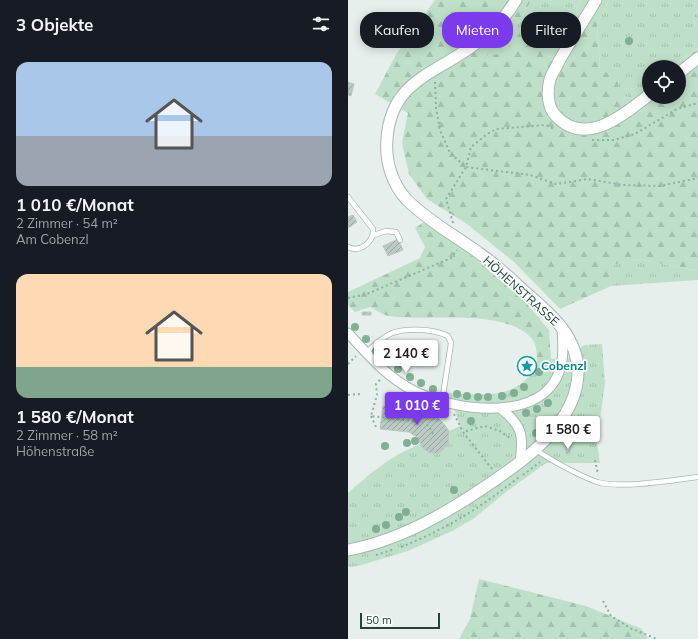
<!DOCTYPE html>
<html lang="de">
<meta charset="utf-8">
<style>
body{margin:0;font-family:Mulish,sans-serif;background:#20242c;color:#f1f3f6;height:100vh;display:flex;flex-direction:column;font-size:15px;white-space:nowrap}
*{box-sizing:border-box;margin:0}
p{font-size:13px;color:#9ea1a6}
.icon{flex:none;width:22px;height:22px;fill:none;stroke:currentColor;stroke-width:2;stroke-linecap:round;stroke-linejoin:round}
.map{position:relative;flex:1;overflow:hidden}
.details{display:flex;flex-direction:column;background:#171b24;width:348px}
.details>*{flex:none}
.banner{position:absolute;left:12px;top:12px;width:278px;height:36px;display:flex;gap:8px}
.tools{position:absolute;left:294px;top:60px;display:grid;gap:8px}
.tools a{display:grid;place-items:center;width:44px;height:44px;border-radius:50%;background:#171b24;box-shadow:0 2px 10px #0003;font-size:20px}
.scale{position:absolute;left:12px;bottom:10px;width:80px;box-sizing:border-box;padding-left:4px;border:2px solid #24423a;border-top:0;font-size:11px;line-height:14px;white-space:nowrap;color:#24423a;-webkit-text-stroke:3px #f7fbf9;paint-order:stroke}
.price{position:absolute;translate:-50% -34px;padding:0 9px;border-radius:4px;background:#fff;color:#222;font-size:13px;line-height:26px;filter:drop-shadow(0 1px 2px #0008)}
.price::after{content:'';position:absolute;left:50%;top:24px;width:12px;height:9px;margin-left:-6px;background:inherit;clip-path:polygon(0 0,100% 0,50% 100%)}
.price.on{background:#7c3aed;color:#fff}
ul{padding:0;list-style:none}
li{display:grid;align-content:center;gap:8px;height:212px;padding:0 16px}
li span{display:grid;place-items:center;height:124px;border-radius:12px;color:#555}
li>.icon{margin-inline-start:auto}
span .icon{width:72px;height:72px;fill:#fffc;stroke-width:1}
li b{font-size:17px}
h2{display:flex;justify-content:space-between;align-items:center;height:48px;padding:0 16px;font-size:17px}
.pill{padding:0 14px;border-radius:16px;background:#171b24;box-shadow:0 2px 10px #0003;font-size:14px;line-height:36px}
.pill.on{background:#7c3aed;color:#fff}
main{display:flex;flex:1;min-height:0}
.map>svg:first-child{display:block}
.grass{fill:url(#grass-tufts)}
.forest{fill:url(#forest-firs)}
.building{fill:url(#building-hatch);stroke:#b8c9c2}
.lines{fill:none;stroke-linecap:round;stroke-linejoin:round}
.service-casing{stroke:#a8b8b2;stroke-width:6}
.minor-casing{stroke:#a8b8b2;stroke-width:11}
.tertiary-casing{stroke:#a8b8b2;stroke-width:13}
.path{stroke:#86b3a5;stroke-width:2;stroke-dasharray:2 3;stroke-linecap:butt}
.service{stroke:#fff;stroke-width:4.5}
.minor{stroke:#fff;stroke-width:9}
.tertiary{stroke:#fff;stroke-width:11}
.tree{fill:#80af93}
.labels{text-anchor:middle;stroke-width:3.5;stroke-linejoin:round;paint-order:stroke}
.street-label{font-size:12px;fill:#24423a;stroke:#f7fbf9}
.culture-label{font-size:12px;font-weight:bold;fill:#0d838f;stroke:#f7fbf9;text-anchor:start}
</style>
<main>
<section class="details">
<h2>3 Objekte<svg class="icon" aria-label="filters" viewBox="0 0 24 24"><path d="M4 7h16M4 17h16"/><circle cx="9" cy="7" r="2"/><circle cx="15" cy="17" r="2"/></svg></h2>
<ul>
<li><span style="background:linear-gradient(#a9c7e8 60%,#9aa5b1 0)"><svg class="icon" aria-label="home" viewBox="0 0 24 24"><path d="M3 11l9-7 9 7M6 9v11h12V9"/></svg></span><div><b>1 010 €/Monat</b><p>2 Zimmer · 54 m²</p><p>Am Cobenzl</p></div></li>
<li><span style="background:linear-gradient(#ffd9b3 75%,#7fa58c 0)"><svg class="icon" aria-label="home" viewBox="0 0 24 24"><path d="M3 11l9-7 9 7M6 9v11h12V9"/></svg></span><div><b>1 580 €/Monat</b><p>2 Zimmer · 58 m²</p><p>Höhenstraße</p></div></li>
</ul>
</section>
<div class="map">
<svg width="350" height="639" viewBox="0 0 350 639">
<defs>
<pattern id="grass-tufts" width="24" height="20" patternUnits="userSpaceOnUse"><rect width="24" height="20" fill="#bfe0c8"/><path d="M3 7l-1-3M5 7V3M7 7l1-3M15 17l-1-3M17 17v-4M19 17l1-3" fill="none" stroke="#a4c1ad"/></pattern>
<pattern id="forest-firs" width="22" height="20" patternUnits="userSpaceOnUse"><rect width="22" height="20" fill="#bfe0c8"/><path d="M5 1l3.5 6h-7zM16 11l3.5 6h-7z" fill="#a4c1ad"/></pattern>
<pattern id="building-hatch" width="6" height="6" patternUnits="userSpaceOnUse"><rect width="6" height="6" fill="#bbcac4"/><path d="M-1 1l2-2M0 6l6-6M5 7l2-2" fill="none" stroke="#98a6a0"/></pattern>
</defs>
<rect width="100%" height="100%" fill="#e6efeb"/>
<path class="grass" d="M184,0H233L200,58L199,50L184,40L190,9L156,54L136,56L163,33Z
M261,0H350V8L345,20L350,30V48L323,67H301V82L270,104L252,69L249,25Z
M290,259L350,271V280L263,286L259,266Z
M254,344L257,383L249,442L252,463H198L158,492L125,519L104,531L60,551L10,566L0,567V493C25,471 41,457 72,444L82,453C96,454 103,445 101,431L112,426L101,393C135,395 173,400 189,363H197L203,359L221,358L236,345Z"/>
<path class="forest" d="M87,0H184L163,33L137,56L156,53L191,8L184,40L200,50V57L233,0H261L249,25L252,69L270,79L271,103L301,82V97H331V67H323L350,48V271L290,259L260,266L263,286L212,309L166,262L119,224L79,199L61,174L54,143L60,113L27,94L49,53Z
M350,8V30L345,20Z
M76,222L120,252L178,303L201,330L203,359L197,363H189C189,355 189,346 184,339C157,307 79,322 41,316C35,315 28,310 22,307L7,312L0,305V292L72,258L77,247L67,228Z
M131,579L238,606L294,629L300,639H111L122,619Z"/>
<path class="building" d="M0,82L6,84L3,96L0,95Z
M5,215L9,222L0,228V217Z
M50,239L55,250L40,256L35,246Z
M14,312H23V315H14Z
M35,406L65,409L69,407L77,408L84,412L96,424L101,431L100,445L91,453H82L74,447L69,437L61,432L32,429Z
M218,446H222V454H218Z"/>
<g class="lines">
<g class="service-casing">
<path id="service" d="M0,197L25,229C26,242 12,253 0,247
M26,235L38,231L48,232L52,240
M18,353C38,333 47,328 76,330C85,331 92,332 100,336L103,343L94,402
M187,449C202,460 232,476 249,482C271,489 326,480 350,477"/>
</g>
<g class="minor-casing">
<path id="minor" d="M0,333C20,355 39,377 66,391C107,411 198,425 213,366C216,354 215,342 214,329
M152,408C174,425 176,435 172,462"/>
</g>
<g class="tertiary-casing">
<path id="tertiary" d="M248,0C236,21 222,41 210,63C208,68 204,73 202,79C199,91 199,107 208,116C238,148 276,114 301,95
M331,73L350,58
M0,550C60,539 115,503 164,468C209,436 255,383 214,328C203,314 189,302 176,291C163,279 150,266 135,256C111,238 81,222 59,200C44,184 37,161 39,139C43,82 84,75 123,47C140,35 157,19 168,0"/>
</g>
<path class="path" d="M87,82L88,108L92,130L102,153L118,167L182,175L208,184L240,179L275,185L312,186L350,178
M244,140H266L287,134L329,109L350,103
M105,223L98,199L118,167L123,147L138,135L148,129L198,125L206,129
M0,298L19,294L103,258L109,250
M0,364L8,356
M32,380L28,384L29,395L23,416L74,422L81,426L85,434
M0,395L12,394
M106,414L115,432
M23,416L29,429
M247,460L250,475
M144,469L115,432L137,426L152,431L163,439
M175,475L192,462
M53,547C100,528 132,508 171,477
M28,555L47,549
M255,601L263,616L282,628L309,639"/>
<use href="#service" class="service"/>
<use href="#minor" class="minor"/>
<use href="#tertiary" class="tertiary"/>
</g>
<g class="tree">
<circle cx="281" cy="41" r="4"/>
<circle cx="7" cy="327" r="4"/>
<circle cx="18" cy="339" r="4"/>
<circle cx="28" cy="351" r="4"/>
<circle cx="39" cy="360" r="4"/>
<circle cx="50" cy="369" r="4"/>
<circle cx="191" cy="372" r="4"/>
<circle cx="62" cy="377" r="4"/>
<circle cx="73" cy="383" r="4"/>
<circle cx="176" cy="387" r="4"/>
<circle cx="85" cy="389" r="4"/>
<circle cx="166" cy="393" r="4"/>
<circle cx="109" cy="394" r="4"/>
<circle cx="119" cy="396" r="4"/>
<circle cx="154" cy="396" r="4"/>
<circle cx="130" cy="397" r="4"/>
<circle cx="140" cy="397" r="4"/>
<circle cx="200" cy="403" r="4"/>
<circle cx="189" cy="409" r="4"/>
<circle cx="178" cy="413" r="4"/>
<circle cx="123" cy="421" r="4"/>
<circle cx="188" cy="433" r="4"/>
<circle cx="67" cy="441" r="4"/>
<circle cx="59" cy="443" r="4"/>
<circle cx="37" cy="446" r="4"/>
<circle cx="106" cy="490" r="4"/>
<circle cx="58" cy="512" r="4"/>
<circle cx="51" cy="517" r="4"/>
<circle cx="38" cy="525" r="4"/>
<circle cx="28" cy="529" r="4"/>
</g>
<defs>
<g id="sight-ring" transform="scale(1)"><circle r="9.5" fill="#f7fbf9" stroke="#0f9aa8" stroke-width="1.5"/><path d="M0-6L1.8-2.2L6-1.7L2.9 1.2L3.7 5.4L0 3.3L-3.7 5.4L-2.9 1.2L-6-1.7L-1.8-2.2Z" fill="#0f9aa8"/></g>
</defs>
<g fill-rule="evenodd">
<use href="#sight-ring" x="179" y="366"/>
</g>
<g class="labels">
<g class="street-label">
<text transform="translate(173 291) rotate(42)" y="4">HÖHENSTRASSE</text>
</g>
<g class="culture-label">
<text x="193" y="370">Cobenzl</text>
</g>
</g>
</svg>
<div class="tools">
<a><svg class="icon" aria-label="locate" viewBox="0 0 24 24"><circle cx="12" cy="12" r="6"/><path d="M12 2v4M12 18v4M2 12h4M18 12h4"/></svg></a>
</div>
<div class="scale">50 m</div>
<b class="price" style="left:58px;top:374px">2 140 €</b>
<b class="price on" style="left:69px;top:426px">1 010 €</b>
<b class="price" style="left:220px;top:450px">1 580 €</b>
<div class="banner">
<a class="pill">Kaufen</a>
<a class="pill on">Mieten</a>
<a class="pill">Filter</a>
</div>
</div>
</main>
